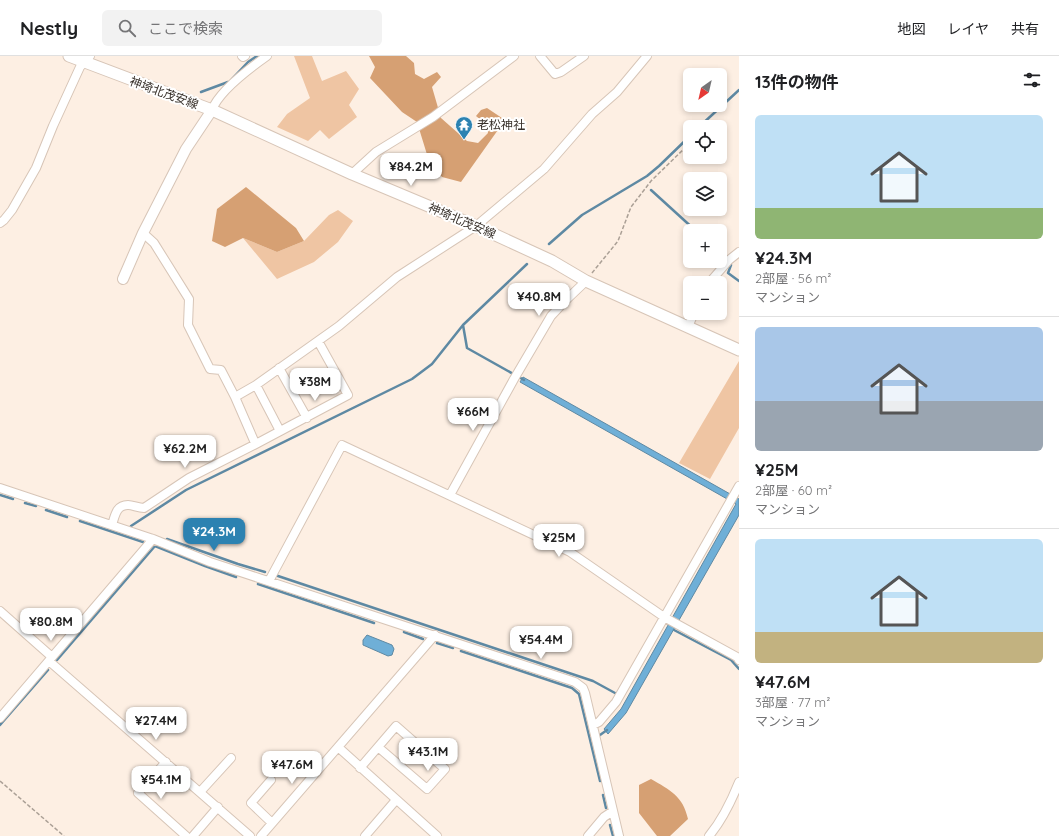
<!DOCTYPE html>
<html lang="ja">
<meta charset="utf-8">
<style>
body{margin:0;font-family:Quicksand,"Noto Sans JP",sans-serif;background:#f2f2f2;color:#202124;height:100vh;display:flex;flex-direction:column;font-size:15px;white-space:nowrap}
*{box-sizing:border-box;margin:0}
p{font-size:13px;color:#757577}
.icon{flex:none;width:22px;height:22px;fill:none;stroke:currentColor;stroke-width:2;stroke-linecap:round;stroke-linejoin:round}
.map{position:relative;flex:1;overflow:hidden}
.details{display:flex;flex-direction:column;background:#fff;width:320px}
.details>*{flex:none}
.needle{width:26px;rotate:214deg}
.tools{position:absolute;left:683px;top:12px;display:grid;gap:8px}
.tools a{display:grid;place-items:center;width:44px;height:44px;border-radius:6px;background:#fff;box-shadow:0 2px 6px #0003;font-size:20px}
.price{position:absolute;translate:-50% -34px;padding:0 9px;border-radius:8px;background:#fff;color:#222;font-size:13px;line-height:26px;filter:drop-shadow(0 1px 2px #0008)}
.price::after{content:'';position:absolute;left:50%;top:24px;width:12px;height:9px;margin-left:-6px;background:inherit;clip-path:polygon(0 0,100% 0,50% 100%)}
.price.selected{background:#2c82b1;color:#fff}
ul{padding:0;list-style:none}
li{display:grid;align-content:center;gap:8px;height:212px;padding:0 16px}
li+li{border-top:1px solid #e0e0e0}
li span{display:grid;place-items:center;height:124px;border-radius:6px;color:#555}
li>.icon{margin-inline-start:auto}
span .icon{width:72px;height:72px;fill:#fffc;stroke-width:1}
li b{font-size:17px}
h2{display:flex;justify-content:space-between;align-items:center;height:48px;padding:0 16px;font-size:17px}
header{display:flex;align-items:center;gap:24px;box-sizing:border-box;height:56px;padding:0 20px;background:#fff;border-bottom:1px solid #e0e0e0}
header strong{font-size:19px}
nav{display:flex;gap:22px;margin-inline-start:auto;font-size:14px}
.search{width:280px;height:36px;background:#f2f2f2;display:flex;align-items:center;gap:10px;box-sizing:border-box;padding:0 14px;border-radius:6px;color:#757577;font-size:15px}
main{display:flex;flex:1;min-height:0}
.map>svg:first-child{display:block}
.green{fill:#efc5a3}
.forest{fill:#d6a073}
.water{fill:#6fafd7;stroke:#5e89a3}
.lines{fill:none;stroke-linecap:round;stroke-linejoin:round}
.stream{stroke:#5e89a3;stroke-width:2.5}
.minor-casing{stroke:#d7c5b7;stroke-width:10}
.tertiary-casing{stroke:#d7c5b7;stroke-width:12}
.secondary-casing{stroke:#d7c5b7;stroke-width:13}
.path{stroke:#aba096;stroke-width:1.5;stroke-dasharray:4 2;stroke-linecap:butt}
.minor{stroke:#fff;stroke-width:8}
.tertiary{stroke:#fff;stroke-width:10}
.secondary{stroke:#fff;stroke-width:11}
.labels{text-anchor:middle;stroke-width:4;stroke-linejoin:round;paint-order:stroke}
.street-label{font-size:12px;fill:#37302a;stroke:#fff}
.poi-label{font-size:12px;fill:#37302a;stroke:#fff;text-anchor:start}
</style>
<header>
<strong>Nestly</strong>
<div class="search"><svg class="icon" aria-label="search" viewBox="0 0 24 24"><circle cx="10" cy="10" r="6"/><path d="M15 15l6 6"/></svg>ここで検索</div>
<nav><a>地図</a><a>レイヤ</a><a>共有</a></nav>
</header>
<main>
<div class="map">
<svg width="739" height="780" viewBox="0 0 739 780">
<rect width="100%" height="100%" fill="#fdefe3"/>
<path class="green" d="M294,0H312L322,25L346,15L359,33L349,49L357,61L329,83L320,74L308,85L277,71L287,58L310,42Z
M338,154L353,165L338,186L314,206L277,223L243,182L277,196L304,185L329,159Z
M739,305V372L710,423L679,407Z"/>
<path class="forest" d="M369,0H406L414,7L415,18L424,23L437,16L441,21L432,31L441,62L467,85L478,87L488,77L487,69L476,60L481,54L487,52L505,64L461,126L442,121L429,105L417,66L402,56L370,22L375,11Z
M246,131L296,172L304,185L277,196L243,182L225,191L212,185L217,153Z
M651,723C670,734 683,740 688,763L670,780H657L639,757V729Z"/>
<path class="water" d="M523,321L739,443V459L626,657L608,678L604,673L621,653L736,448L520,326Z
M367,579L392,589L394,593L392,599L388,600L363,589V584Z"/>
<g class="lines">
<path class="stream" d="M232,23L248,6L257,0
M201,36L228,26
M699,71L739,34
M651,134L696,175
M549,188L582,159L647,120L659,110L690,80
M720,197L726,203
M731,209L728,217L739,225
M463,269L467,292L524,324
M0,439L13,443
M25,447L36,450
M46,454L67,461
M80,465L143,486
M131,470L186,434L412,323L432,308L463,269L527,208
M167,483L238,508L265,516
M278,520L593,625L615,637
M258,528L374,567
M674,574L731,604L739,613
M404,576L423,583
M437,587L453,592
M461,595L572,632L579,638L600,725
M57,604L155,490L205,510L236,521
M0,669L48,614
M590,683L600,679L607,674
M603,739L606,752
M610,769L613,780"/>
<g class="minor-casing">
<path id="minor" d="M242,0L243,1L245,0
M540,0L555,18L561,16L584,0
M212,54C219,35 250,12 267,0
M352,118L376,96L433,61L514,0
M0,167L4,164L12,154L36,112L53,70L80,11L90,0
M143,177L154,187L189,243L188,269L210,313L221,314L235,341L256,329L339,270L397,221L476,170L544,113L592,58L617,36L647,0
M709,227L729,204L739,196
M688,271L694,257
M279,312L307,362
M256,329L280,375
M254,389L348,339L318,285
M0,432L153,483L210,506L575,626L583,632L585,637L619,780
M450,439L514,323L551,260L565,245L586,225
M112,469C115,460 116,449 128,449C133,449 138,452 144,452L189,422L254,389L255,387L235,341
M269,525L342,389L570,496L664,561L737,601L739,604
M0,555L52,601
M49,605L250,780
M0,662L153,483
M593,669L599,666L616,646L739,430
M338,691L437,780
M166,706L138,737L186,780
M360,712L396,670L445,713L427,733L378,691
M271,724L251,747L272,767
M200,736L231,702
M193,780L218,751
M261,780L435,579
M365,780L396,744
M588,780L604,761L613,755
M709,780C723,763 731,746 739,726"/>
</g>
<g class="tertiary-casing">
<path id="tertiary" d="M123,223L143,177L186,93L212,54"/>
</g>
<g class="secondary-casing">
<path id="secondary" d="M69,0L212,54L352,118L476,170L552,205L586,225L739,294"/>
</g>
<path class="path" d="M592,217L618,185L631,151L651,125L690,87
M0,725L64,780"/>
<use href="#minor" class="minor"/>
<use href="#tertiary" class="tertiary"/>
<use href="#secondary" class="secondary"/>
</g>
<defs>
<g id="temple-pin" transform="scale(0.9)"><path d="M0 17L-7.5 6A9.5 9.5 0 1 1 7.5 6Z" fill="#2c82b1" stroke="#fff"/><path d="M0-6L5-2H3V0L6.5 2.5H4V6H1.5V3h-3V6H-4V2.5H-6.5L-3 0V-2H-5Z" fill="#fff"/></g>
</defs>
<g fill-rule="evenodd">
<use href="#temple-pin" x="464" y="69"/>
</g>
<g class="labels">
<g class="street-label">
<text transform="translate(164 37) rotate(20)" y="4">神埼北茂安線</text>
<text transform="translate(462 165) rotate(23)" y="4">神埼北茂安線</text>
</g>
<g class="poi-label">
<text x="477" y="73">老松神社</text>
</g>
</g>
</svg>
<div class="tools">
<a><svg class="needle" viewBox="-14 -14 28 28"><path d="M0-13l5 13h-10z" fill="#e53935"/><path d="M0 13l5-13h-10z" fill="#757577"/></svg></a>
<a><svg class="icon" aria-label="locate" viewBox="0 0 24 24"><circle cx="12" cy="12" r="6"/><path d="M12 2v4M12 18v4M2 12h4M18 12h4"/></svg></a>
<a><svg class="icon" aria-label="layers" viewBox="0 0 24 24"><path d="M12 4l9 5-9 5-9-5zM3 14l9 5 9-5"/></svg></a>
<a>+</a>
<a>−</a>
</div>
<b class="price" style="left:411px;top:131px">¥84.2M</b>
<b class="price" style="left:539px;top:261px">¥40.8M</b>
<b class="price" style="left:315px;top:346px">¥38M</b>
<b class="price" style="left:473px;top:376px">¥66M</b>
<b class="price" style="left:185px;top:413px">¥62.2M</b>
<b class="price selected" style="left:214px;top:496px">¥24.3M</b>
<b class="price" style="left:559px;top:502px">¥25M</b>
<b class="price" style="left:51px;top:586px">¥80.8M</b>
<b class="price" style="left:541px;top:604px">¥54.4M</b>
<b class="price" style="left:156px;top:685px">¥27.4M</b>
<b class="price" style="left:428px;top:716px">¥43.1M</b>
<b class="price" style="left:292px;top:729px">¥47.6M</b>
<b class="price" style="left:161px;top:744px">¥54.1M</b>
</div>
<section class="details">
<h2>13件の物件<svg class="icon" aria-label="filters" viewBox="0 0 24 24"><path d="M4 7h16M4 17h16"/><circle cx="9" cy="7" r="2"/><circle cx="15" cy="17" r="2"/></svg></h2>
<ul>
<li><span style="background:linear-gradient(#bfe0f5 75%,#8fb573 0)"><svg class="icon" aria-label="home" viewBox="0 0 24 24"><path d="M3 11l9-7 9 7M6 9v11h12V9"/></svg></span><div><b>¥24.3M</b><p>2部屋 · 56 m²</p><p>マンション</p></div></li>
<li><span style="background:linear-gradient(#a9c7e8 60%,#9aa5b1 0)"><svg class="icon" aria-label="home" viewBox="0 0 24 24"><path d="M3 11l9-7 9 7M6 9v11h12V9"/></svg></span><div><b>¥25M</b><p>2部屋 · 60 m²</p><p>マンション</p></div></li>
<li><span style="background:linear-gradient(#bfe0f5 75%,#c2b280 0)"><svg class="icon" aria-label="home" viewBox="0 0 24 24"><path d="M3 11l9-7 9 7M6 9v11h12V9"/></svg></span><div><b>¥47.6M</b><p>3部屋 · 77 m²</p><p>マンション</p></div></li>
</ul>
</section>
</main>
